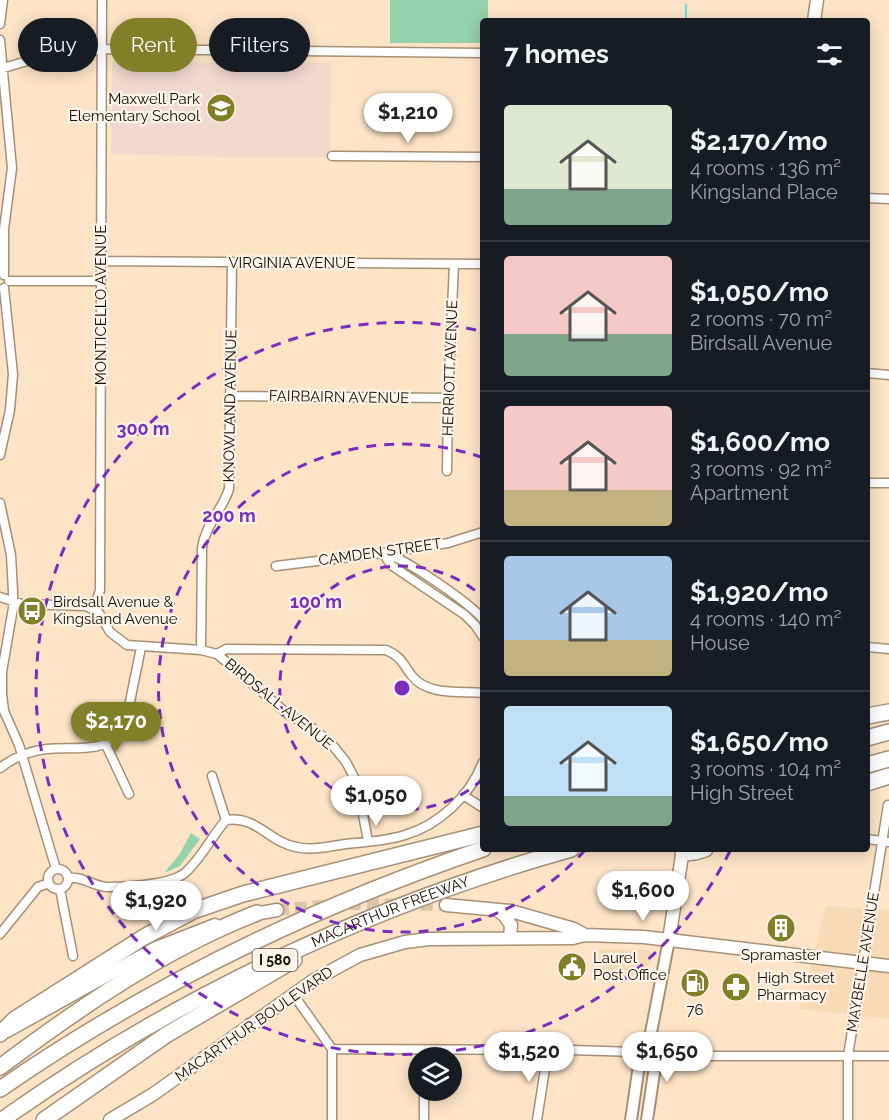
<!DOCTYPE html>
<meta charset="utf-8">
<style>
body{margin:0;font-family:Raleway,sans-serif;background:#242831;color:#f1f3f6;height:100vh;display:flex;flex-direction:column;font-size:22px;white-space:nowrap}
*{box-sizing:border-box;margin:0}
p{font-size:20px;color:#9ea1a6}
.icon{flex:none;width:33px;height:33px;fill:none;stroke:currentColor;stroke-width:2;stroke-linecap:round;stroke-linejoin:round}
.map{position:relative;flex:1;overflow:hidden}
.sheet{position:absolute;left:480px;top:18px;width:390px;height:834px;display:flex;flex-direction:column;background:#171b24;border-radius:6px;box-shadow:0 3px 15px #0003}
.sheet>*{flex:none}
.banner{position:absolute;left:18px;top:18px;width:372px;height:54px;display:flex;gap:12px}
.fabs{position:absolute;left:408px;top:1047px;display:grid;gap:12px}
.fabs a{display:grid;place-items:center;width:54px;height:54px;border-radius:50%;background:#171b24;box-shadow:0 3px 15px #0003;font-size:30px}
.price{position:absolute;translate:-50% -51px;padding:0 14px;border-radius:21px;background:#fff;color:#222;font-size:20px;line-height:39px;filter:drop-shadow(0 2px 3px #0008)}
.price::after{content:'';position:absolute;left:50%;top:36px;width:18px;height:14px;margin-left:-9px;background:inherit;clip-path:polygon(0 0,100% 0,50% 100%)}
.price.current{background:#817f27;color:#fff}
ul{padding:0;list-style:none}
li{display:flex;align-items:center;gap:18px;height:150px;padding:0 24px}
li+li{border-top:2px solid #363941}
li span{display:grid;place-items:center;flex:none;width:168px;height:120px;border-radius:6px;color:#555}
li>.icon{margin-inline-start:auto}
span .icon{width:72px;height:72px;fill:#fffc;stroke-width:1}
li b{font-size:26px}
h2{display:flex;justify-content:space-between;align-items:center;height:72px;padding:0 24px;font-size:26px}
.pill{padding:0 21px;border-radius:27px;background:#171b24;box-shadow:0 3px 15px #0003;font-size:21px;line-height:54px}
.pill.current{background:#817f27;color:#fff}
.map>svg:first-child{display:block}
.built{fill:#f8dab7}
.education{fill:#f1d9ce}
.green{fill:#93d2aa}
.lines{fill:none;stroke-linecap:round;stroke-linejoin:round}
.stream{stroke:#5bdeed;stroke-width:2}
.secondary-tunnel{stroke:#dac4aa;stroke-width:12;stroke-dasharray:12 6;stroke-linecap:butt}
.minor-casing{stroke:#a69075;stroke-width:11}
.tertiary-casing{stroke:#a69075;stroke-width:14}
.secondary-casing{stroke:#a69075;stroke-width:15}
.motorway-casing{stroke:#a69075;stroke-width:18}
.minor{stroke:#fff;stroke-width:8}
.tertiary{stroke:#fff;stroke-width:10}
.secondary{stroke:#fff;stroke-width:12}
.motorway{stroke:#fff;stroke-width:15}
.ring{fill:none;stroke:#7b2cbf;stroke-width:3;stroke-dasharray:10 8}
.labels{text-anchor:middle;stroke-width:4.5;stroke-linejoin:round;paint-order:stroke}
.shield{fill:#fef4e9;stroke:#5b5249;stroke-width:1.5}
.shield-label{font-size:14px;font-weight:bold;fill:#150d04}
.poi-label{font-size:15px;fill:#150d04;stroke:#fef4e9;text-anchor:start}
.street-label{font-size:15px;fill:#150d04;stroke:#fef4e9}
.centre{fill:#7b2cbf;stroke:#fef4e9;stroke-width:3}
.ring-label{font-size:18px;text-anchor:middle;font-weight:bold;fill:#7b2cbf;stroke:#fef4e9;stroke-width:4.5;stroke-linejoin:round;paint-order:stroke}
</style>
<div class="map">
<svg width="889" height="1120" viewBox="0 0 889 1120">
<rect width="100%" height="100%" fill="#fde4c7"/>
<path class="built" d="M826,906L889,910V1019L799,1009Z
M599,949L651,950L647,980L600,981Z"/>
<path class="education" d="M112,62L331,63L330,157H225L111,154Z"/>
<path class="green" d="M390,0H488V21H483V43H390Z
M191,833L200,839L180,866L164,873L179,855Z"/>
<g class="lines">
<path class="stream" d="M686,21V5"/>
<path class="secondary-tunnel" d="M277,910L341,904L446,905"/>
<g class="minor-casing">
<path id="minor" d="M0,24L3,0
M0,40L12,168L4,229V275
M0,69L48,55L102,49L483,53
M332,156L483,157
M867,198L889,199
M102,261L483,264
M9,281H101
M867,373L889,375
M230,396L448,398
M0,455L10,410L13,374L4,288
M447,471L448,398L454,264
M867,483H889
M0,503L11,555L13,592V608L2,672V694L4,711L19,745L56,869
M383,553L391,565L465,615L475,625L483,637
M387,554C409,561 468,602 483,619
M276,566L383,553L448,543L483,532
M0,597L22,604L86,606L99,613L110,632L127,645L201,650L217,654L289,715L311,727L330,742L346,762L357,783L368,841
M94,609L100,590L102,0
M867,647L889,649
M201,650L202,548C205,525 222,511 229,489L232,262
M217,654L226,649L386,650C402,657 402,663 412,676C428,696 460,691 483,693
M106,745L129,794
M0,768C14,757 29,751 47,749C75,746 110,756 125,724C128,715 129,706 131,697C134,680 138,664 141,647
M212,776L226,820
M463,795L483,808
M867,839L889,842
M48 879a10 10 0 1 1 20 0a10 10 0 1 1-20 0Z
M68,878C83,876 92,886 107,887C127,887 174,885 187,871C202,857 212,836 226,820C258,816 267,841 296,847C312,851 330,846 346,844C366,842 386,841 405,835C439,825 470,796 483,762
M60,889L73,956
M0,934L38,887L49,883
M293,994L332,1049V1120
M332,1049L571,1050L635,1052L661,1056H889
M424,1120V1090
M537,1120L548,1050
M848,1120V1056L888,805"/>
</g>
<g class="tertiary-casing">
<path id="tertiary" d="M631,1120L639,1065L647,1053L669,940
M647,1120L655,1066L647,1053"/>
</g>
<g class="secondary-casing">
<path id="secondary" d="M814,21L817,0
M446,905L511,911L574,929L585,935
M497,910L504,915L511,925L510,938
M249,915L277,910
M669,940L683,849
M7,1031L156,948L215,925
M110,1120L152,1095L314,980L360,955L405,942L429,939L573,938L585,935L644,937L889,966"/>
</g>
<g class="motorway-casing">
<g id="motorway">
<path d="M867,716L889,712"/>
<path d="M867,738L889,732"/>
<path d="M867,765L889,759"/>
<path d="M867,783L889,776"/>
<path d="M683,853L695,852L705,849"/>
<path d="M0,1034L15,1019L144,937L193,911L243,894L483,834"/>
<path d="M0,1067C79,1008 164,949 257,913"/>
<path d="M0,1089C149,986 312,907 483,849"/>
<path id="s1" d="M2,1120C174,998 368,906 571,849"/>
<path d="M44,1120L166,1035L294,960"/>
</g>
</g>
<use href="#minor" class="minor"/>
<use href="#tertiary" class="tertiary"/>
<use href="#secondary" class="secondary"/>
<use href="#motorway" class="motorway"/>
</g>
<g class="ring">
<path d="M483 779A122 122 0 1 1 483 597"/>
<path d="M585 850A244 244 0 1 1 481 457"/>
<path d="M730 851A366 366 0 1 1 481 331"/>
</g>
<defs>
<g id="school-disc" transform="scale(1.5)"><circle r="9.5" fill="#817f27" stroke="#fef4e9"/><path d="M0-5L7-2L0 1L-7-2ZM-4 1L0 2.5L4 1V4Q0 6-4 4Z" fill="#fff"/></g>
<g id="bus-disc" transform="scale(1.5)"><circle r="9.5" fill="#817f27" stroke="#fef4e9"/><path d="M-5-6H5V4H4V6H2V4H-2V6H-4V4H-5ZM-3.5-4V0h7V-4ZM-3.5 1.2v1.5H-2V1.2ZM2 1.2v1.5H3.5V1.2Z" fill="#fff"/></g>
<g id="building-disc" transform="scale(1.5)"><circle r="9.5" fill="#817f27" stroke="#fef4e9"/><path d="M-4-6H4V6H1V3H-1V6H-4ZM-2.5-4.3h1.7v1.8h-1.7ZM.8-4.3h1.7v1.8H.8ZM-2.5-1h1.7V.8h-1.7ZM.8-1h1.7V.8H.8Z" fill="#fff"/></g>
<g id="civic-disc" transform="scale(1.5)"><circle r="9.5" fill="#817f27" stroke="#fef4e9"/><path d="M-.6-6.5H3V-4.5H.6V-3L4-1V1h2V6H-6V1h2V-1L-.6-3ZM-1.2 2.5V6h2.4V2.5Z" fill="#fff"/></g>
<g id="fuel-disc" transform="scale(1.5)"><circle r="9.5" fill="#817f27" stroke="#fef4e9"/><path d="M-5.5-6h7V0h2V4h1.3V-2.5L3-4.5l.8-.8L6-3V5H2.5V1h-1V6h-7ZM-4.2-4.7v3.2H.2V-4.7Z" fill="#fff"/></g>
<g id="pharmacy-disc" transform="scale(1.5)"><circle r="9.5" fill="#817f27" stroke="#fef4e9"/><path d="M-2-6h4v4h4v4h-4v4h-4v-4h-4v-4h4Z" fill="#fff"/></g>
</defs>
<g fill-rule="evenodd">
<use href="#school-disc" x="221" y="108"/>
<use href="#bus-disc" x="32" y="611"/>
<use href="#building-disc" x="781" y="928"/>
<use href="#civic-disc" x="572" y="967"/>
<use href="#fuel-disc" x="695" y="983"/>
<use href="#pharmacy-disc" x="736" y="987"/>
</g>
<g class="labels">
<rect class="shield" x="252.5" y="949" width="45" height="22" rx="4.5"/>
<g class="shield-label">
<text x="275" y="965">I 580</text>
</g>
<g class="poi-label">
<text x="200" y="104" text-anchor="end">Maxwell Park<tspan x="200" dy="17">Elementary School</tspan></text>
<text x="53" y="607">Birdsall Avenue &amp;<tspan x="53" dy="17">Kingsland Avenue</tspan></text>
<text x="781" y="960" text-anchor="middle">Spramaster</text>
<text x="593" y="963">Laurel<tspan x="593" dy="17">Post Office</tspan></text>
<text x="757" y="983">High Street<tspan x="757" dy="17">Pharmacy</tspan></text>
<text x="695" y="1015" text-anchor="middle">76</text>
</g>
<g class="street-label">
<text x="292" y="268">VIRGINIA AVENUE</text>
<text transform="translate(101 305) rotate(-90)" y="5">MONTICELLO AVENUE</text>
<text transform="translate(450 368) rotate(-88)" y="5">HERRIOTT AVENUE</text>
<text transform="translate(339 397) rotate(1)" y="5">FAIRBAIRN AVENUE</text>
<text transform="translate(230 406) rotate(-89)" y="5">KNOWLAND AVENUE</text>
<text transform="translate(380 552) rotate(-8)" y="5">CAMDEN STREET</text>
<text transform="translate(279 704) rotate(39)" y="5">BIRDSALL AVENUE</text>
<text dy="5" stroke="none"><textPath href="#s1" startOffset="442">MACARTHUR FREEWAY</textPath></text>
<text transform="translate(863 962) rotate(-81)" y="5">MAYBELLE AVENUE</text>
<text transform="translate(254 1024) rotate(-35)" y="5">MACARTHUR BOULEVARD</text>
</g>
</g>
<circle cx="402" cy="688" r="9" class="centre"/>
<g class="ring-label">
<text x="143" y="435">300 m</text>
<text x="229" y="522">200 m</text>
<text x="316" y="608">100 m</text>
</g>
</svg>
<div class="fabs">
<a><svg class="icon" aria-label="layers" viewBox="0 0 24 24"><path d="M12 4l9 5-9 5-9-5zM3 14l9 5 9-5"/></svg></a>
</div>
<b class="price" style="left:408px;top:144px">$1,210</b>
<b class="price current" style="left:116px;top:753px">$2,170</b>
<b class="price" style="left:376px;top:827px">$1,050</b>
<b class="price" style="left:643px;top:922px">$1,600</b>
<b class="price" style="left:156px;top:932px">$1,920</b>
<b class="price" style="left:529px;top:1083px">$1,520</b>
<b class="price" style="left:667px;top:1083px">$1,650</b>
<div class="banner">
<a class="pill">Buy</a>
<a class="pill current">Rent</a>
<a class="pill">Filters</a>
</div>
<section class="sheet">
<h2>7 homes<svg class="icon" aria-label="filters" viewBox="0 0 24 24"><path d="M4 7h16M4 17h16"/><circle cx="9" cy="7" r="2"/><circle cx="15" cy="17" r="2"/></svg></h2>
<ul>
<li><span style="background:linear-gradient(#dfe7d0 70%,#7fa58c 0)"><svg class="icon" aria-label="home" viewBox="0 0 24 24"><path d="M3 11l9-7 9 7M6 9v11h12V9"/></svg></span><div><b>$2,170/mo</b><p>4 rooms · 136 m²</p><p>Kingsland Place</p></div></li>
<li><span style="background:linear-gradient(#f6c9c9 65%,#7fa58c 0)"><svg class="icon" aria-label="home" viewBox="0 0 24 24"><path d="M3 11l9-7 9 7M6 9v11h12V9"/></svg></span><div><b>$1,050/mo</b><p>2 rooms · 70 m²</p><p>Birdsall Avenue</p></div></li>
<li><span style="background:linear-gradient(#f6c9c9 70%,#c2b280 0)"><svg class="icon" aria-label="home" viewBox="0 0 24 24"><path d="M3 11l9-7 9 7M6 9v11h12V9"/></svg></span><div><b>$1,600/mo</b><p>3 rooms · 92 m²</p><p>Apartment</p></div></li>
<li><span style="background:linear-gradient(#a9c7e8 70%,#c2b280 0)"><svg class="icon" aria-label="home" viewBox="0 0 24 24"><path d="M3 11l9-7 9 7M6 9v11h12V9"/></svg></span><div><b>$1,920/mo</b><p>4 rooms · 140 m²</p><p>House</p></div></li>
<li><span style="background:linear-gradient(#bfe0f5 75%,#7fa58c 0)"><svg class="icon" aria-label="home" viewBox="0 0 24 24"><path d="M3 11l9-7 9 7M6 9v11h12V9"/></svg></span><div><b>$1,650/mo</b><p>3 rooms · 104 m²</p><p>High Street</p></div></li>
</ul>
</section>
</div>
